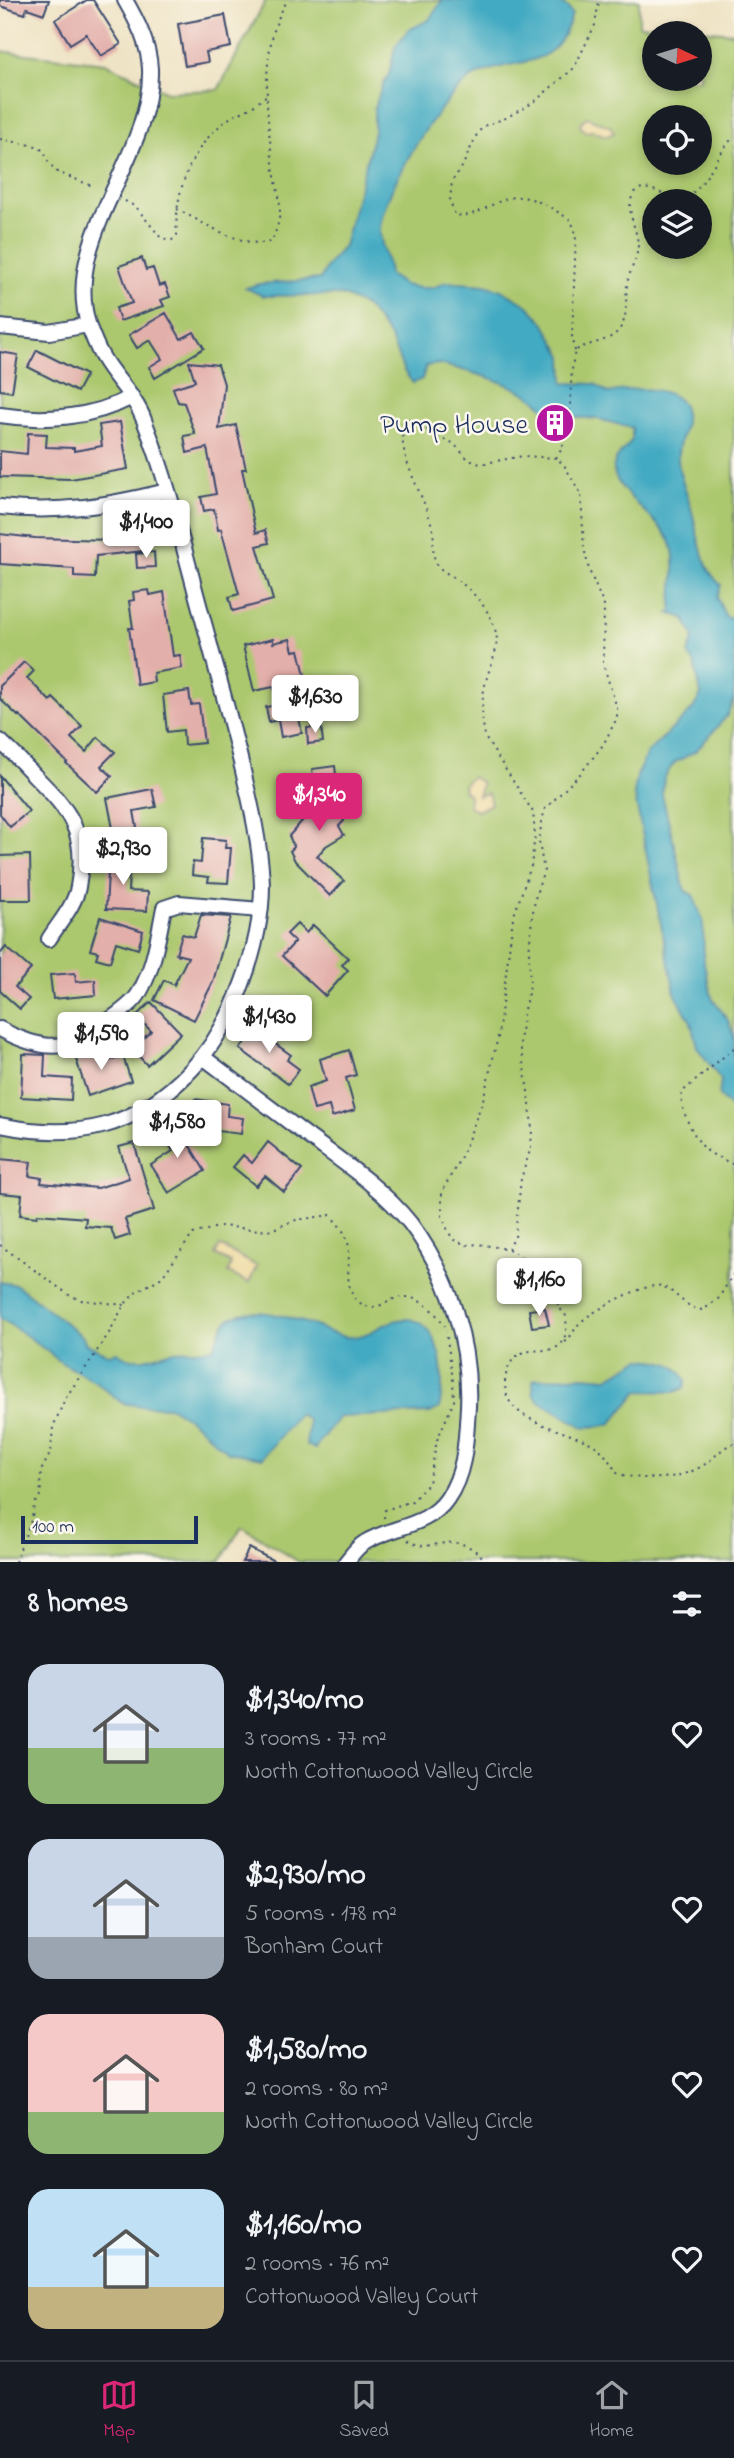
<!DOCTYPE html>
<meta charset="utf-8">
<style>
body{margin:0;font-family:"Indie Flower",sans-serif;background:#20242c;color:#f1f3f6;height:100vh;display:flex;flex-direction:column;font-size:26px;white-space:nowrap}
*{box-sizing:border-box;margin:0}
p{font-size:23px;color:#9ea1a6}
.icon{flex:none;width:38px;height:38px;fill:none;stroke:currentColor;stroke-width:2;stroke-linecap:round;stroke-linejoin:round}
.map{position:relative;height:1562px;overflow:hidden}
.drawer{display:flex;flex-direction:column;background:#171b24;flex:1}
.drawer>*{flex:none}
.needle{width:46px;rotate:94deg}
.controls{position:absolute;left:642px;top:21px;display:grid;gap:14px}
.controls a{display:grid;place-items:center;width:70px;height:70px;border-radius:50%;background:#171b24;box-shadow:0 4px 10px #0003;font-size:35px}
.scale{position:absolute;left:21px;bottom:18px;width:177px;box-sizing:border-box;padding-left:7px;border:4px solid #1b2f5e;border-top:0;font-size:19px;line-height:24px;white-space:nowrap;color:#1b2f5e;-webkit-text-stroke:5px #fbf7ec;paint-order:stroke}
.price{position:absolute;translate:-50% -60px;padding:0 16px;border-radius:7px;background:#fff;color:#222;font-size:23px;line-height:46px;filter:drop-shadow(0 2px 4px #0008)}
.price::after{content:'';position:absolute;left:50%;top:42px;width:21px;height:16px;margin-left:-10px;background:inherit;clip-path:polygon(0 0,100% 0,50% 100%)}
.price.current{background:#db2777;color:#fff}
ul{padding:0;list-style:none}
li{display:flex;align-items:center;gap:21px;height:175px;padding:0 28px}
li span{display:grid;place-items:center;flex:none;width:196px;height:140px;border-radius:21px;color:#555}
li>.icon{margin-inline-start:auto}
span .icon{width:84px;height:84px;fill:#fffc;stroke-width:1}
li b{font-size:30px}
h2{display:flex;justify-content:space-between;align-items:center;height:84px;padding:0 28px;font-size:30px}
.tabs{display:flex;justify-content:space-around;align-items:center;height:98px;border-top:2px solid #363941;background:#171b24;font-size:19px;color:#9ea1a6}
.tabs a{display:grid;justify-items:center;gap:4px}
.tabs .current{color:#db2777}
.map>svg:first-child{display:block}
.green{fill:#acc86e;stroke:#647c66;stroke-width:2;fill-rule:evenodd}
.sand{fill:#eeda9e;stroke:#84847e;stroke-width:2}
.water{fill:#42aac2;stroke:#2e6c90;stroke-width:2}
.building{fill:#e3afaa}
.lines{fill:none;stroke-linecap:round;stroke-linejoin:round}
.minor-casing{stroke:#3b4a6d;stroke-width:18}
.path{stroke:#3b4a6d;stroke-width:2;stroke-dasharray:2 5;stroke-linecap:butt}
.minor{stroke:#fff;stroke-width:14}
.labels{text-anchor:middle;stroke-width:5;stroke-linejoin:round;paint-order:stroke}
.poi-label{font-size:28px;fill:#1b2f5e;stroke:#fbf7ec;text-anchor:end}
</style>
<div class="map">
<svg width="734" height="1562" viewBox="0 0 734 1562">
<rect width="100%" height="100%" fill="#fbf7ec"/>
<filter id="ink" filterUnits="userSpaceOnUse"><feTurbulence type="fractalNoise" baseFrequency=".0143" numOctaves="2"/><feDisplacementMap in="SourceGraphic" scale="14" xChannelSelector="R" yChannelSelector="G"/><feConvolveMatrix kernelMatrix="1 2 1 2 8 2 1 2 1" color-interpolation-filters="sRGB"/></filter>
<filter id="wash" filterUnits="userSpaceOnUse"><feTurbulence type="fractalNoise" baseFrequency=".00686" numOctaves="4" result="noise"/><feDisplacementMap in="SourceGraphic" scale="28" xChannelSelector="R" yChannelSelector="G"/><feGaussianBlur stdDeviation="1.57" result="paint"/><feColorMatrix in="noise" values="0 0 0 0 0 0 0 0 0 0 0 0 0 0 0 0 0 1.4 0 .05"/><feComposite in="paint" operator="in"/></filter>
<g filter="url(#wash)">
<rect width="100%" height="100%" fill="#eee2c2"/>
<path class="green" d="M266,0H639V25L734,33V1562H299L242,1526L220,1562H0V51L105,63L167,92L218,90ZM654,33H700V79H654ZM654,117H700V163H654ZM654,201H700V247H654Z"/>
<path class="sand" d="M587,117L611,127L614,133L607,136L592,131L586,132L580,126L581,122Z
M472,777L482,783L478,796L488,793L491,804L478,811L469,806V795L464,791L463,785Z
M220,1246L257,1266L249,1283L228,1273L231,1263L215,1255Z"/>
<path class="water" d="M442,0H556L568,8L572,14C555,75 519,54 475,76C442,93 382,192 380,229C380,246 388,259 389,275L404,285L420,288H433L446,282L484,285L499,289L527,305L543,321L563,356L564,383L595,384L608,393C632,388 690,382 685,422C684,433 678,443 678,454C677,470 684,485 689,501C697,524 700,569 721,585L717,598L726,617L734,620V698L727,716L696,751L674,763L664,778L662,794L685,891L693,895L703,921L704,963L712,998L728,1020L734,1037V1111L719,1096L721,1080L697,1047L691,1022L675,993L634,793L638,772L647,753L692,710L701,695L695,664L688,654L694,637L684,618L669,613L672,610C671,589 679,560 670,541C660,519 609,488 614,465C616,454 628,448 632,439V428L598,419L549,415C533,386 470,372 439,364L426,366L422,379L413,383L404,371L390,337L367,307L342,295L263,296L246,288L260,284L320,279L328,265L344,246L374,132V109L383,84L389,74L395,47L408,30L429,20Z
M0,1282L17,1285L83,1337L86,1344L108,1354L117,1352C137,1367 153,1355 175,1351C187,1349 201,1351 213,1348C218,1339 221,1326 228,1320C250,1303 292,1318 315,1326C325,1330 335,1335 346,1337C368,1340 384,1319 406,1319C443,1319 446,1383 439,1408L430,1413L339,1417C331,1429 321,1436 315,1449L306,1445L308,1430L307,1419L298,1414L262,1458L228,1452L192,1421L171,1407L141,1406L122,1403L96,1382L62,1363L30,1338L0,1318Z
M640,1359C662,1361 675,1360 686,1381L684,1388L674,1392L638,1391L612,1423L603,1426L583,1427L539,1401L533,1394V1380L536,1379L582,1376L608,1378Z"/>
<g id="blocks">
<path class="building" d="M0,0H49L44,14L27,8L25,14L0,6Z
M87,0H93L121,44L101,56L86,34L70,44L55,20Z
M225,15L231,47L206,52L208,62L185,66L178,24Z
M142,258L146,270L153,268L159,286L165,284L170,297L161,300L164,306L120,321L116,308L132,303L119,266Z
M166,313L181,339L194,332L204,348L155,378L149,367L162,359L150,340L137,348L129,335Z
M37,350L86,375L77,392L28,367Z
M0,352L18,355L12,392L0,390Z
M189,362L218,365L224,384L219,429L236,425L246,469H242L256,533L265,530L269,543L257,546L273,600L233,611L229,597L239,594L221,529L218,530L214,509L204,511L201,497L216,494L207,448L187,453L184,436L195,434L184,403L178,402L173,388L195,381Z
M120,422L128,469L71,479L0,477V451L27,454L28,433L47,434L46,447L74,448V451L102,446L99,425Z
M142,527L144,551L96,556L95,578L74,577V569L0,564V534L35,538L110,540V530Z
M154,552L155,567L137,568L136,554Z
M149,590L150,595L164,592L173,656L180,655L182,668L153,673L154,682L137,685L129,628H133L129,601L134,600L133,592Z
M273,639V643L290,639L293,651L299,650L306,679L299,681L303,706L297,707L302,733L281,737L278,720L269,722L266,707L278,705L274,687L254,691L243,646Z
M24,662L34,671L27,678L50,701L53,698L82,726L71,738L86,752L98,737L115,752L101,766L112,776L97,792L66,763L67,762L19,715L18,716L0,699V686Z
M189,691L191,705L199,704L204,743L184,745L183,730L167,732L163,695Z
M321,726L323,742L308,744L307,728Z
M335,766L338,792L320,794L342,815L344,821L339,826L344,835L326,846L317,856L344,881L330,896L295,861L290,851L294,847L289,836L317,804L312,769Z
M0,776L29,811L10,827L0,814Z
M152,789L156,807L134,811L139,839L116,844L107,798Z
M203,838L226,840L225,848H231L228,883L208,882L209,877L192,875L193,862L201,863Z
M30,855L31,900H0V856Z
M109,855L130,857L128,891L148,892L147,911L106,909Z
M201,915L231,917L213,982L194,1020L154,1000L164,980L174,985L188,957L176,954L182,934L194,937Z
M100,917L143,931L138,949L116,942L110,962L96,958L98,952L90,950Z
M297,924L306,933L313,925L348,958L342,965L348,970L325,996L282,956L295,942L287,934Z
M6,947L31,969L15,987L29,999L20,1009L0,991V954Z
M75,973L76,982L95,980L96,995L53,999L50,975Z
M151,1002L181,1033L147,1065L132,1049L151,1031L136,1016Z
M258,1024L267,1030L263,1035L291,1055L287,1060L299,1069L288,1084L240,1049Z
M97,1048L102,1063L123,1056L131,1081L88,1096L75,1056Z
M349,1050L356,1075L346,1078L355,1110L332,1117L329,1106L314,1110L308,1087L326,1081L320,1059Z
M23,1054L45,1055L44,1077L72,1079L71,1100L21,1097Z
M195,1099L228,1104L227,1116L243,1118L241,1134L184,1127L187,1107L194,1108Z
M174,1120L205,1171L169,1193L151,1165L173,1151L160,1129Z
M268,1142L302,1170L284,1192L265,1176L256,1186L233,1167L243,1155L252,1163Z
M134,1143L154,1210L125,1219L130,1235L115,1240L111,1228L85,1226L86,1218L38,1214L37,1217L20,1215L22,1195L0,1193V1159L31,1162L29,1176L42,1178L41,1183L98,1188L129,1178L119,1147Z
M545,1308L549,1325L532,1327L529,1310Z
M249,1548L276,1562H242Z"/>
</g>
</g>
<g filter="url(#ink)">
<use href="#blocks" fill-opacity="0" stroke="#3b4a6d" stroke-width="2"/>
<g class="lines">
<g class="minor-casing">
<path id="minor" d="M0,327L49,332L88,325
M0,415C44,422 92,418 132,397
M0,507C59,514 110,505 167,491
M0,741C12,752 24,764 35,776C70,811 88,833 78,887C75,905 59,923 49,939
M0,1029C16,1038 43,1049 62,1045C80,1042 128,1010 138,995C154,969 158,937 164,908L179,903L260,910
M203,1057C239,1084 274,1111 309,1137C344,1163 383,1189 410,1223C449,1274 471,1343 468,1407C466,1439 466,1472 447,1499C428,1527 391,1526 364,1543C357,1547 351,1556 346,1562
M0,1125C77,1141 135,1129 191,1070C233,1026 262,945 262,885C261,851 254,817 246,784C235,734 220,684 207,634C187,563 171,489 144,420C135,396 115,379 103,358C97,349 93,337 89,327C60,239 153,157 150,69C149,44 137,21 125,0"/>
</g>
<path class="path" d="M0,139L36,146L44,151L49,163L57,172L95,187
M125,201L136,207L161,238L172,240L177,235C173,191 194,140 233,116C238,113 244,112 248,109C255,106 260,100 266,96
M177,209C200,221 247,251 272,241C287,205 277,198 273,163C266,115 259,42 288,0
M575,351L572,336L576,234L571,220C554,210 534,195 514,197C492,200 478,219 455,215L450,201L452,181L462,167L478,132L486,125L506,118L534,102L574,68L595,25L599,0
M556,458C576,431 567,383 575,351C588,342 608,343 618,331C630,318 624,296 628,280C631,267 638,258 638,244C637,229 626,212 632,197C641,174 670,204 684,198C706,189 716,153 734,137
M734,1048L682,1092C678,1107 694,1137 704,1148C712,1156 725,1160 734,1165
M0,1245L69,1295L81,1300L125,1305
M508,1249L515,1237L521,1179L531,1147L532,1131L530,1103L520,1044L523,1013L530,986L529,953L532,918L536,894L544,871L539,842L541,826L545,809L580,774L603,745L617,718V708L603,664L604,606L589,570L584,548L581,494L564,465L556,458L523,456L480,464L469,460L453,443L434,436L418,421L409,420L403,423C397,461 426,495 433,531C435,542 430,557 439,567C443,572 451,575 456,579C473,591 489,609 495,629C501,647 490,664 486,681C481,699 481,721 486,739L533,812L535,835L531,866L513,918L498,1037L483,1100L463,1153L442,1192V1216L449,1233L454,1240L467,1245L478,1244L508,1249L528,1261L555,1287L558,1306L566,1316C571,1374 525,1332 509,1366C505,1375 504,1383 506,1392C513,1424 569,1430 594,1445C604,1450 611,1465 618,1474C646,1481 683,1481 708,1462C717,1455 723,1447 734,1443
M565,1342C573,1336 574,1327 582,1321C594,1310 646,1282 661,1286C677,1291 683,1308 703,1310L718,1299L734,1273
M384,1518L385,1510L412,1501L429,1483L437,1440L454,1401L453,1380L446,1332
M408,1540C432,1558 453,1523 487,1562
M15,1562L32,1518L34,1505L41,1494L40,1479L42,1469L51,1452L53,1427L65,1399L109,1333L124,1305L135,1293L162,1277L193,1234L221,1226L268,1231L296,1220L330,1215C337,1223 345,1231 348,1242C352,1262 339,1296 366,1306C377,1310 387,1301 397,1298C416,1292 436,1312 445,1326"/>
<use href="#minor" class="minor"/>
</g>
</g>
<defs>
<g id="building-disc" transform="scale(2.0125)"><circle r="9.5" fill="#b5179e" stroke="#fbf7ec"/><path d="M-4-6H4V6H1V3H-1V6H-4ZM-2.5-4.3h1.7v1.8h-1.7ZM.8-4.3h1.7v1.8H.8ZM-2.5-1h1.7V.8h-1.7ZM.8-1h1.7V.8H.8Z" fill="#fff"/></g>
</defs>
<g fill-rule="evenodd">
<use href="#building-disc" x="555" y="423"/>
</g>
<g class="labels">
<g class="poi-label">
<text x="528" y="433">Pump House</text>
</g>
</g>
</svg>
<div class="controls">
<a><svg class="needle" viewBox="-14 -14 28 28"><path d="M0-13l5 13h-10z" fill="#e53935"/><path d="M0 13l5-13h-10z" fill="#9ea1a6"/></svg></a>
<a><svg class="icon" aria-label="locate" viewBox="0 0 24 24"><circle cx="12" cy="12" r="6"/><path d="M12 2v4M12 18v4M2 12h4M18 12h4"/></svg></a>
<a><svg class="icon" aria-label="layers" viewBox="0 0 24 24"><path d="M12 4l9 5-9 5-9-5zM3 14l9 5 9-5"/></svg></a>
</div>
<div class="scale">100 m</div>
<b class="price" style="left:146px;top:560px">$1,400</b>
<b class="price" style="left:315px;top:735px">$1,630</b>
<b class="price current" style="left:319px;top:833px">$1,340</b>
<b class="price" style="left:123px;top:887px">$2,930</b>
<b class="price" style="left:269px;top:1055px">$1,430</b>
<b class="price" style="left:101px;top:1072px">$1,590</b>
<b class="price" style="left:177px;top:1160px">$1,580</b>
<b class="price" style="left:539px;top:1318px">$1,160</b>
</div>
<section class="drawer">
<h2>8 homes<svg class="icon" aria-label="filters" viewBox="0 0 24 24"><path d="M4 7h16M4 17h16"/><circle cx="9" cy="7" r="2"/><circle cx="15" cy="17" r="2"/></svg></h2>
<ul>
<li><span style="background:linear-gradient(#c9d6e8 60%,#8fb573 0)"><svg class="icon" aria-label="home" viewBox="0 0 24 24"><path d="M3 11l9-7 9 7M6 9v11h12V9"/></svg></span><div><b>$1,340/mo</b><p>3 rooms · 77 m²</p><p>North Cottonwood Valley Circle</p></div><svg class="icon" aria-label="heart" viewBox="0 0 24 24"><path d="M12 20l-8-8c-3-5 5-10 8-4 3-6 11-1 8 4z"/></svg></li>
<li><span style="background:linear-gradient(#c9d6e8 70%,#9aa5b1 0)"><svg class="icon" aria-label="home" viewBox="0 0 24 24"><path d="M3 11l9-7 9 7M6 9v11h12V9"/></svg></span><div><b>$2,930/mo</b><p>5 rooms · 178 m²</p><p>Bonham Court</p></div><svg class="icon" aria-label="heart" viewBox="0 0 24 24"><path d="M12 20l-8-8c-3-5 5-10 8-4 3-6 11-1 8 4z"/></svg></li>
<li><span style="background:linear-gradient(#f6c9c9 70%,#8fb573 0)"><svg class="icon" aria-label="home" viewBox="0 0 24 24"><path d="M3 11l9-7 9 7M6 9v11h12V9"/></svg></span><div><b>$1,580/mo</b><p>2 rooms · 80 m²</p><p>North Cottonwood Valley Circle</p></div><svg class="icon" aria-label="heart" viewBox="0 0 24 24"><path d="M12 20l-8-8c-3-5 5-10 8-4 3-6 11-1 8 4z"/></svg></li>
<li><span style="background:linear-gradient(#bfe0f5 70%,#c2b280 0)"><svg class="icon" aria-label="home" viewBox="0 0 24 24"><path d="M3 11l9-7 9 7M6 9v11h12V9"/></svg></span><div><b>$1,160/mo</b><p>2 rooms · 76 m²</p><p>Cottonwood Valley Court</p></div><svg class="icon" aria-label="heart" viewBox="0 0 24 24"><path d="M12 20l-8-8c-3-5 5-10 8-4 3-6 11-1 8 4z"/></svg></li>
</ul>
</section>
<nav class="tabs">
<a class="current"><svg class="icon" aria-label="map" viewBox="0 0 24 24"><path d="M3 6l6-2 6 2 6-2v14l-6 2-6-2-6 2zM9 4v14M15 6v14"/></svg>Map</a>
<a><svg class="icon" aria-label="saved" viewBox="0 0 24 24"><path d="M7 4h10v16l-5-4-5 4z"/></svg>Saved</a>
<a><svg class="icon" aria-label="home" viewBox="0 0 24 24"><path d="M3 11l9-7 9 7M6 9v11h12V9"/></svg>Home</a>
</nav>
